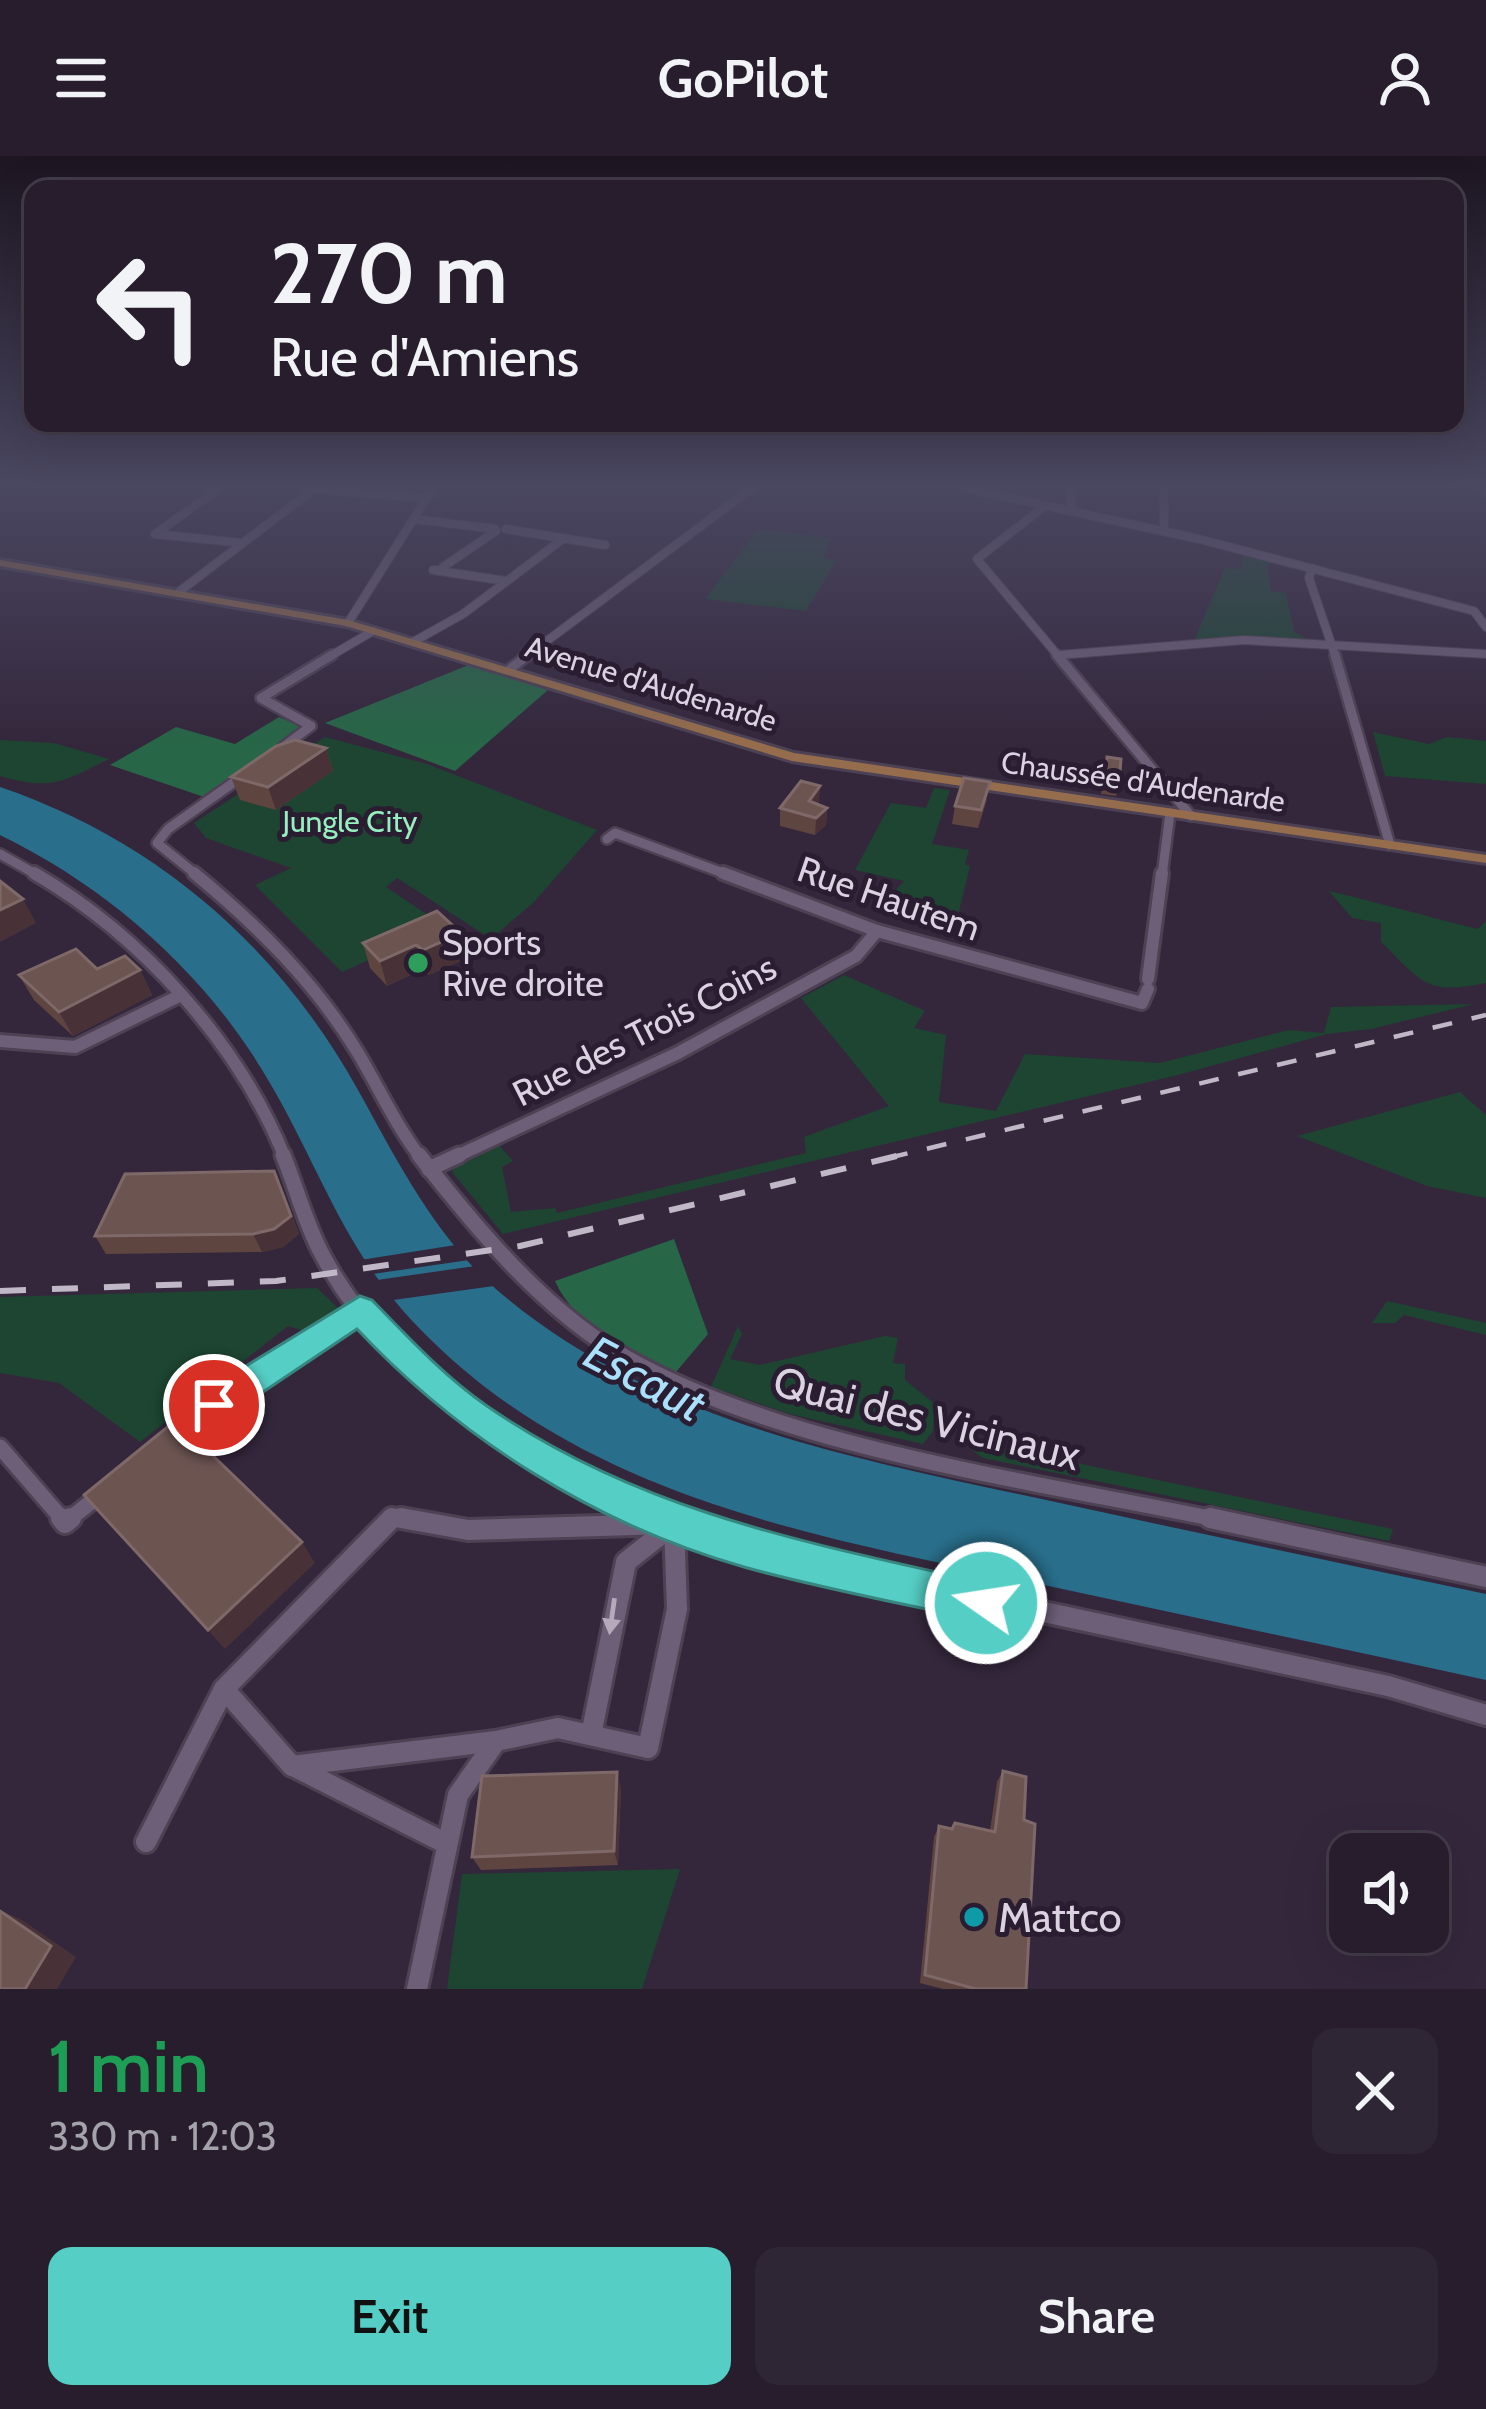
<!DOCTYPE html>
<html lang="en">
<head>
<meta charset="utf-8">
<style>
  body { margin:0; font-family:Cabin,sans-serif; background:#2f2635; color:#f1f3f6; height:100vh; display:flex; flex-direction:column; font-size:45px; white-space:nowrap }
  * { box-sizing:border-box; margin:0 }
  p { font-size:39px; color:#a4a2aa }
  .icon { flex:none; width:66px; height:66px; fill:none; stroke:currentColor; stroke-width:2; stroke-linecap:round; stroke-linejoin:round }
  .map { position:relative; height:1833px; overflow:hidden }
  .side { display:flex; flex-direction:column; background:#271d2d; flex:1 }
  .side>* { flex:none }
  .top-card { position:absolute; left:24px; top:24px; width:1440px; height:252px; border-radius:24px; box-shadow:0 12px 48px #0002,0 0 0 3px #433b49; background:#271d2d; color:#f1f3f6; overflow:hidden }
  .tools { position:absolute; left:1329px; top:1677px; display:grid; gap:24px }
  .tools a { display:grid; place-items:center; width:120px; height:120px; border-radius:24px; background:#271d2d; box-shadow:0 12px 48px #0002,0 0 0 3px #433b49; font-size:60px }
  .pin { position:absolute; display:grid; place-items:center; width:102px; height:102px; color:#fff; margin:-51px; border:6px solid #fff; border-radius:50%; box-shadow:0 3px 12px #0007 }
  .me { position:absolute; width:132px; margin:-66px; rotate:283deg; stroke-linejoin:round; filter:drop-shadow(0 0 9px #0008) }
  .turn { display:flex; align-items:center; gap:42px; height:252px; padding:0 48px; font-size:54px }
  .turn .icon { width:156px; height:156px; stroke-width:2.5 }
  .turn b { display:block; font-size:84px; line-height:102px }
  .round { display:grid; place-items:center; flex:none; width:126px; height:126px; border-radius:24px; background:#2f2635 }
  .head { display:flex; align-items:center; justify-content:space-between; height:204px; padding:0 48px }
  h1 { font-size:72px; font-weight:600; line-height:90px; color:#1e9e55 }
  .primary-button { display:flex; gap:24px; margin-top:auto; padding:24px 48px }
  .primary-button a { flex:1; height:138px; border-radius:24px; background:#55cec5; color:#111; font-size:48px; font-weight:600; line-height:138px; text-align:center }
  .primary-button a+a { background:#2f2635; color:#f1f3f6 }
  header { display:flex; justify-content:space-between; align-items:center; height:156px; padding:0 48px; background:#271d2d; font-size:54px; font-weight:600 }
  .map>svg:first-child { display:block }
  .green { fill:#1d4531 }
  .forest { fill:#276647 }
  .water { fill:#296f8c }
  .pier { fill:#34273c }
  .lines { fill:none; stroke-linecap:round; stroke-linejoin:round }
  .minor-far4-casing { stroke:#4d4254; stroke-width:10 }
  .minor-far3-casing { stroke:#4d4254; stroke-width:14 }
  .minor-far2-casing { stroke:#4d4254; stroke-width:18 }
  .minor-far1-casing { stroke:#4d4254; stroke-width:21 }
  .minor-casing { stroke:#4d4254; stroke-width:26 }
  .tertiary-casing { stroke:#4d4254; stroke-width:10 }
  .primary-casing { stroke:#4d4254; stroke-width:6 }
  .minor-far4 { stroke:#6d5f77; stroke-width:8 }
  .minor-far3 { stroke:#6d5f77; stroke-width:9 }
  .minor-far2 { stroke:#6d5f77; stroke-width:12 }
  .minor-far1 { stroke:#6d5f77; stroke-width:15 }
  .minor { stroke:#6d5f77; stroke-width:20 }
  .tertiary { stroke:#6d5f77; stroke-width:8 }
  .primary { fill:#956d4c; fill-rule:evenodd }
  .rail-far1 { stroke:#c0b8c7; stroke-width:4.5; stroke-dasharray:20 20; stroke-linecap:butt }
  .rail { stroke:#c0b8c7; stroke-width:6; stroke-dasharray:26 26; stroke-linecap:butt }
  .wall { fill:#5f4540 }
  .shaded-wall { fill:#483237 }
  .building { fill:#6c5451; stroke:#7e6868; stroke-width:3 }
  .oneway { fill:#b4aabb }
  .route { fill:#55cec5; stroke:#378680; stroke-width:3 }
  .leisure-dot { fill:#2e9e5b; stroke:#2a1d32; stroke-width:4.5 }
  .culture-dot { fill:#0f9aa8; stroke:#2a1d32; stroke-width:4.5 }
  .labels { text-anchor:middle; stroke-width:10; stroke-linejoin:round; paint-order:stroke }
  .far-street-label { font-size:30px; fill:#dad2e0; stroke:#2a1d32 }
  .far-park-label { font-size:30px; fill:#95efbe; stroke:#2a1d32 }
  .street-label { font-size:36px; fill:#dad2e0; stroke:#2a1d32 }
  .poi-label { font-size:36px; fill:#dad2e0; stroke:#2a1d32; text-anchor:start }
  .near-street-label { font-size:42px; fill:#dad2e0; stroke:#2a1d32 }
  .near-poi-label { font-size:42px; fill:#dad2e0; stroke:#2a1d32; text-anchor:start }
  .near-water-label { font-size:48px; font-style:italic; fill:#a9e0fb; stroke:#2a1d32 }
</style>
</head>
<body>
<header><svg class="icon" aria-label="menu" viewBox="0 0 24 24"><path d="M4 6h16M4 12h16M4 18h16"/></svg>GoPilot<svg class="icon" aria-label="person" viewBox="0 0 24 24"><circle cx="12" cy="8" r="4"/><path d="M4 21q1-7 8-7t8 7"/></svg></header>
<div class="map">
<svg width="1486" height="1833" viewBox="0 0 1486 1833">
  <rect width="100%" height="100%" fill="#34273c"/>
  <g class="green">
    <polygon points="767,374 830,382 824,401 836,405 806,455 705,443 756,376"/>
    <polygon points="1244,397 1273,405 1267,410 1271,435 1286,437 1294,476 1311,485 1195,483 1225,411 1240,413"/>
    <polygon points="1373,576 1429,588 1447,581 1486,585 1486,628 1385,620"/>
    <polygon points="325,581 427,608 597,674 534,746 491,783 397,722 386,731 444,770 342,816 255,729 291,712 206,682 194,667"/>
    <path d="M0,584L54,587L109,603C62,626 52,635 0,620Z"/>
    <polygon points="934,632 950,634 932,688 969,694 965,708 970,710 955,772 882,750 904,725 855,714 891,647 926,652"/>
    <path d="M1329,735C1380,747 1428,761 1478,773L1486,765V827C1425,839 1423,827 1381,786V767L1352,762Z"/>
    <polygon points="844,819 925,855 914,872 946,879 939,946 996,955 1025,898 1160,907 1289,874 1324,877 1331,851 1474,848 1371,873 1327,878 1178,919 503,1078 452,1016 457,1005 497,987 513,1005 502,1011 511,1056 555,1052 557,1057 806,997 804,981 889,950 801,842"/>
    <polygon points="1460,936 1486,959 1486,1042 1427,1030 1297,980"/>
    <polygon points="317,1132 341,1155 308,1176 288,1170 140,1286 59,1227 0,1217 0,1141"/>
    <polygon points="1387,1145 1486,1167 1486,1179 1404,1159 1395,1167 1372,1167"/>
    <polygon points="738,1170 742,1178 730,1203 760,1209 885,1180 898,1182 893,1207 905,1208 905,1224 935,1248 933,1275 923,1288 790,1258 711,1231"/>
    <polygon points="972,1262 980,1287 1393,1373 1389,1385 983,1302 964,1288 967,1263"/>
    <polygon points="680,1713 642,1833 447,1833 462,1718"/>
  </g>
  <g class="forest">
    <polygon points="471,508 548,534 455,615 325,567"/>
    <polygon points="279,561 305,572 204,641 110,609 176,571 235,588"/>
    <path d="M674,1083L708,1178L676,1216C632,1193 576,1173 555,1125Z"/>
  </g>
  <path class="water" d="M0,631C156,684 278,790 358,934C398,1006 434,1079 497,1134C654,1269 864,1304 1060,1347C1202,1378 1344,1408 1486,1438V1524C1339,1492 1191,1461 1044,1429C821,1381 585,1344 419,1172C345,1095 324,1022 274,934C212,823 113,734 0,679Z"/>
  <g class="pier">
    <polygon points="462,1088 476,1103 366,1119 354,1105"/>
    <polygon points="482,1109 501,1129 386,1145 370,1125"/>
  </g>
  <g class="lines">
    <g class="minor-far4-casing">
      <g id="minor-far4">
        <polyline points="1070,332 1072,355"/>
        <polyline points="1164,332 1164,375"/>
        <polyline points="209,333 217,334 155,378 242,387"/>
        <polyline points="313,333 427,342"/>
        <polyline points="1046,349 977,403 1060,502"/>
        <polyline points="414,363 495,373"/>
        <polyline points="506,373 605,389"/>
        <polyline points="443,411 496,375"/>
        <polyline points="1312,412 1309,422 1336,502"/>
        <polyline points="445,414 433,414 506,425"/>
        <polyline points="180,435 315,332"/>
        <polyline points="348,467 433,332"/>
        <polyline points="413,486 463,458 564,382"/>
        <polyline points="1059,499 1244,484 1486,498"/>
        <polyline points="327,502 373,475"/>
        <polyline points="524,502 752,332"/>
      </g>
    </g>
    <g class="minor-far3-casing">
      <g id="minor-far3">
        <polyline points="1057,499 1191,660"/>
        <polyline points="1335,499 1390,689"/>
        <polyline points="510,513 528,499"/>
        <polyline points="283,591 311,570 261,542 332,499"/>
        <polyline points="607,683 615,677 731,720"/>
        <polyline points="0,698 39,720"/>
        <polyline points="198,720 157,687 168,673 247,617"/>
        <polyline points="1162,720 1170,657"/>
      </g>
    </g>
    <g class="minor-far2-casing">
      <g id="minor-far2">
        <path d="M34,717C141,779 239,887 285,1002"/>
        <path d="M194,717C258,770 315,826 358,897C379,932 396,970 421,1002"/>
        <polyline points="723,717 877,775 1142,847 1148,833"/>
        <polyline points="1148,823 1162,717"/>
        <polyline points="0,885 75,891 179,840"/>
        <polyline points="453,1002 678,897 856,800 877,775"/>
      </g>
    </g>
    <g class="minor-far1-casing">
      <g id="minor-far1">
        <path d="M283,999C297,1033 306,1070 324,1102C397,1235 536,1310 671,1365"/>
        <path d="M419,999C476,1072 545,1156 627,1202C790,1294 1040,1326 1224,1365"/>
        <polyline points="429,1013 459,999"/>
        <polyline points="172,1281 237,1232 360,1154"/>
        <polyline points="0,1291 64,1365"/>
        <polyline points="67,1365 100,1339"/>
        <polyline points="389,1365 393,1361 418,1365"/>
      </g>
    </g>
    <g class="minor-casing">
      <g id="minor">
        <polyline points="61,1362 65,1367 71,1362"/>
        <polyline points="401,1362 468,1374 667,1368"/>
        <polyline points="664,1362 741,1391 1388,1530 1486,1559"/>
        <polyline points="1210,1362 1486,1421"/>
        <polyline points="224,1533 292,1610 496,1585"/>
        <polyline points="591,1579 626,1406 674,1368"/>
        <polyline points="293,1610 445,1687"/>
        <polyline points="146,1686 224,1533 392,1362"/>
        <polyline points="417,1833 458,1639 496,1585 558,1572 648,1592 677,1453 674,1368"/>
      </g>
    </g>
    <g class="tertiary-casing">
      <g id="tertiary">
        <polyline points="965,332 1199,383 1474,455 1486,471"/>
        <polyline points="1481,332 1486,336"/>
      </g>
    </g>
    <g class="primary-casing">
      <polygon id="primary" points="0,404 348,464 794,597 1486,699 1486,707 792,605 346,470 0,410"/>
    </g>
    <use href="#minor-far4" class="minor-far4"/>
    <use href="#minor-far3" class="minor-far3"/>
    <use href="#minor-far2" class="minor-far2"/>
    <use href="#minor-far1" class="minor-far1"/>
    <use href="#minor" class="minor"/>
    <use href="#tertiary" class="tertiary"/>
    <use href="#primary" class="primary"/>
    <polyline class="rail-far1" points="888,1002 1486,859"/>
    <polyline class="rail" points="0,1135 276,1125 520,1090 901,999"/>
  </g>
  <g class="wall">
    <polygon points="326,592 333,615 276,654 240,644 231,621"/>
    <polygon points="1107,601 1119,628 1116,640 1101,638"/>
    <polygon points="820,630 818,648 827,652 826,669 815,679 780,670 780,652"/>
    <polygon points="987,643 978,672 952,668 955,650"/>
    <polygon points="437,755 467,802 429,819 423,813 387,830 370,812 363,787"/>
    <polygon points="97,813 140,814 152,839 73,880 34,844 19,819"/>
    <polygon points="282,1033 299,1078 283,1091 262,1096 106,1098 95,1080"/>
    <polygon points="1003,1615 1024,1664 1026,1833 943,1833 920,1827 934,1681 939,1670 952,1673 990,1675 997,1626"/>
    <polygon points="621,1631 618,1709 481,1714 472,1701"/>
  </g>
  <g class="shaded-wall">
    <polygon points="326,592 333,615 276,654 268,631"/>
    <polygon points="820,630 819,647 810,660 809,645"/>
    <polygon points="827,652 826,669 815,679 816,662"/>
    <polygon points="23,743 36,767 0,786 0,754"/>
    <polygon points="461,777 467,802 429,819 423,794"/>
    <polygon points="416,789 423,813 387,830 380,805"/>
    <polygon points="140,814 152,839 73,880 59,856"/>
    <polygon points="274,1015 299,1078 283,1091 262,1096 253,1078"/>
    <polygon points="302,1386 315,1407 225,1493 208,1474"/>
    <polygon points="617,1616 621,1631 618,1709 614,1695"/>
    <polygon points="0,1754 22,1764 76,1801 57,1833 25,1833"/>
  </g>
  <g class="building">
    <polygon points="295,584 326,592 268,631 231,621 276,590"/>
    <polygon points="1107,601 1121,603 1119,628 1104,626"/>
    <polygon points="964,622 990,626 981,654 955,650"/>
    <polygon points="801,625 820,630 809,645 827,652 816,662 780,652"/>
    <polygon points="0,725 23,743 0,754"/>
    <polygon points="437,755 461,777 423,794 416,789 380,805 363,787"/>
    <polygon points="76,793 97,813 125,800 140,814 59,856 19,819"/>
    <polygon points="274,1015 291,1060 274,1073 253,1078 95,1080 125,1018"/>
    <polygon points="176,1264 302,1386 208,1474 84,1339"/>
    <polygon points="1003,1615 1026,1621 1024,1664 1035,1668 1026,1833 976,1833 925,1819 939,1670 952,1673 955,1667 995,1676"/>
    <polygon points="617,1616 614,1695 472,1701 482,1620"/>
    <polygon points="0,1755 51,1790 25,1833 0,1833"/>
  </g>
  <defs><path id="oneway-solid" d="M-6-.8H1V-3.2L6.5 0L1 3.2V.8H-6Z" transform="scale(3)"/></defs>
  <use class="oneway" href="#oneway-solid" transform="translate(612 1460) rotate(98)"/>
  <linearGradient id="sky" x2="0" y2="1"><stop stop-color="#1d1521"/><stop offset="0.56" stop-color="#4a4761"/><stop offset="1" stop-color="#4a4761" stop-opacity="0"/></linearGradient>
  <rect width="1486" height="588" fill="url(#sky)"/>
  <path class="route" d="M360,1140L372,1144C408,1181 444,1220 487,1250C641,1356 808,1387 986,1427L1000,1433L1006,1447L1000,1461L986,1466C906,1448 823,1433 744,1411C597,1369 461,1284 357,1173L227,1260L214,1265L202,1260L197,1249L202,1237Z"/>
  <circle class="leisure-dot" cx="418" cy="807" r="12"/>
  <circle class="culture-dot" cx="974" cy="1761" r="12"/>
  <g class="labels">
    <g class="far-street-label">
      <text transform="translate(651 528) rotate(17)" y="10">Avenue d'Audenarde</text>
      <text transform="translate(1143 626) rotate(8)" y="10">Chaussée d'Audenarde</text>
    </g>
    <g class="far-park-label">
      <text x="350" y="676">Jungle City</text>
    </g>
    <g class="street-label">
      <text transform="translate(889 742) rotate(19)" y="13">Rue Hautem</text>
      <text transform="translate(644 874) rotate(-27)" y="13">Rue des Trois Coins</text>
    </g>
    <g class="poi-label">
      <text x="442" y="799">Sports<tspan x="442" dy="41">Rive droite</tspan></text>
    </g>
    <g class="near-street-label">
      <text transform="translate(927 1262) rotate(14)" y="15">Quai des Vicinaux</text>
    </g>
    <g class="near-poi-label">
      <text x="998" y="1776">Mattco</text>
    </g>
    <g class="near-water-label">
      <text transform="translate(645 1222) rotate(28)" y="17">Escaut</text>
    </g>
  </g>
</svg>
<div class="tools">
<a><svg class="icon" aria-label="sound" viewBox="0 0 24 24"><path d="M4 9h4l5-4v14l-5-4H4zM17 9q2 3 0 6"/></svg></a>
</div>
<div class="pin" style="left:214px;top:1249px;background:#d93025"><svg class="icon" aria-label="arrive" viewBox="0 0 24 24"><path d="M6 21V4h12l-3 4 3 4H6"/></svg></div>
<svg class="me" style="left:986px;top:1447px" viewBox="-20 -20 40 40"><circle r="17" fill="#55cec5" stroke="#fff" stroke-width="3"/><path d="M0-11L8 9 0 5-8 9z" fill="#fff"/></svg>
<div class="top-card">
<div class="turn"><svg class="icon" aria-label="left" viewBox="0 0 24 24"><path d="M17 20v-9H6M10 6l-5 5 5 5"/></svg><div><b>270 m</b>Rue d'Amiens</div></div>
</div>
</div>
<section class="side">
<div class="head"><div><h1>1 min</h1><p>330 m · 12:03</p></div><a class="round"><svg class="icon" aria-label="close" viewBox="0 0 24 24"><path d="M6 6l12 12M18 6L6 18"/></svg></a></div>
<div class="primary-button"><a>Exit</a><a>Share</a></div>
</section>
</body>
</html>
